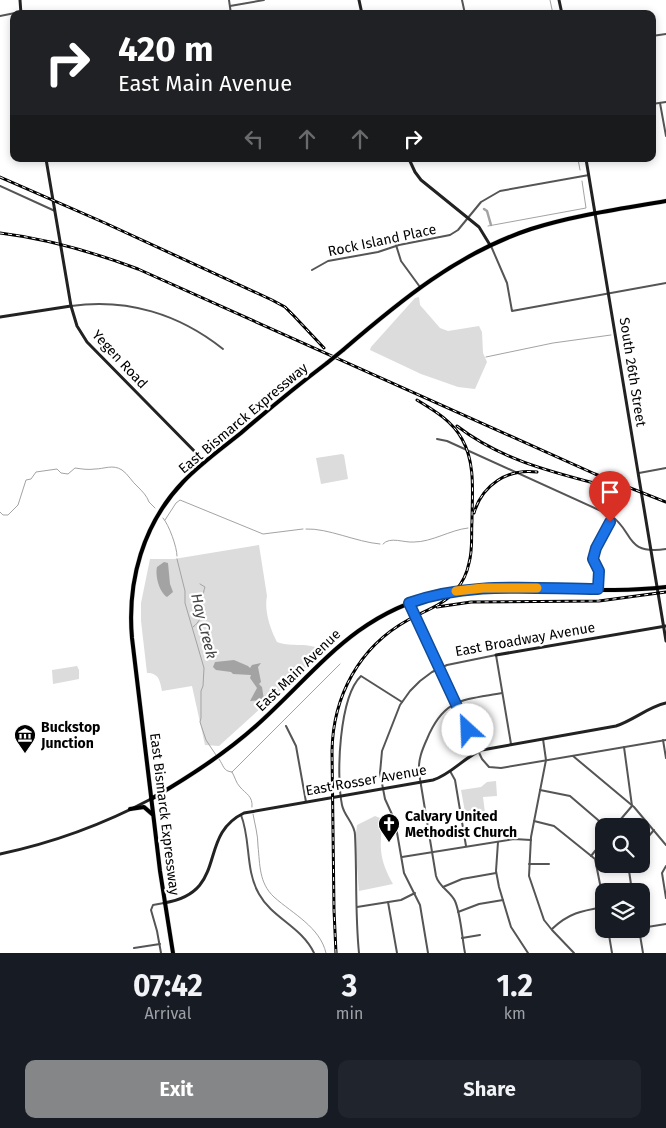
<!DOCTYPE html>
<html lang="en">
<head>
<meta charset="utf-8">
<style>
  body { margin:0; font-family:"Fira Sans",sans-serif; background:#20242c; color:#f1f3f6; height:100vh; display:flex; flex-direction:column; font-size:19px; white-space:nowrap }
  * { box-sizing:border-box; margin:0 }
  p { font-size:16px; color:#9ea1a6 }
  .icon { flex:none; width:28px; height:28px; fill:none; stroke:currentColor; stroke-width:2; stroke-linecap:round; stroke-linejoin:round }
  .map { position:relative; height:953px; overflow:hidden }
  .panel { display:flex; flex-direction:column; background:#171b24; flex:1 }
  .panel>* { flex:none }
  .top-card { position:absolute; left:10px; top:10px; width:646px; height:152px; border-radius:10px; box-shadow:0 2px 8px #0003; background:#202124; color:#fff; overflow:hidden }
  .controls { position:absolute; left:595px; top:818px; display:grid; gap:10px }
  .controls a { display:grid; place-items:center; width:55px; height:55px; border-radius:10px; background:#171b24; box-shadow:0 2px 8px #0003; font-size:25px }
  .pin { position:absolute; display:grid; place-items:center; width:42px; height:42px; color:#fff; margin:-51px -21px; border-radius:50% 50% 50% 0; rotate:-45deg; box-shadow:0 0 5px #0007 }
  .pin .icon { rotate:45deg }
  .me { position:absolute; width:55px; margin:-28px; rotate:335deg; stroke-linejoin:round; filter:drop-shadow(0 0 4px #0008) }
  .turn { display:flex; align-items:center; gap:18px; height:105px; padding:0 25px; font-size:22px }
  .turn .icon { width:65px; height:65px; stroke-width:2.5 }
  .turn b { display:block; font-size:35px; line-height:42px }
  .lanes { display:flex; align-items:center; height:48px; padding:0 25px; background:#0003; justify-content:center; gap:25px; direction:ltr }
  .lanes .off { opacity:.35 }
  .eta { display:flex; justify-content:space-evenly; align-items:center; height:85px; text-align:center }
  .eta b { font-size:30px; font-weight:700; line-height:35px }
  .cta { display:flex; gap:10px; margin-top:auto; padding:10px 25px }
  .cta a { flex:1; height:58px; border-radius:10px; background:#858687; color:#fff; font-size:20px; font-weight:700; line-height:58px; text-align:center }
  .cta a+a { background:#20242c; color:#f1f3f6 }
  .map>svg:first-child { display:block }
  .green { fill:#dcdcdc }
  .water { fill:#a3a3a3 }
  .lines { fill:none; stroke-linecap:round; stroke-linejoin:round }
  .stream { stroke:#a3a3a3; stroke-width:1 }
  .canal { stroke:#a3a3a3; stroke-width:2.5 }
  .primary-casing { stroke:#dbdbdb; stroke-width:5 }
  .street { stroke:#555; stroke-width:2 }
  .secondary { stroke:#222; stroke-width:3 }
  .primary { stroke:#000; stroke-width:4 }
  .rail-casing { stroke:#000; stroke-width:3 }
  .rail { stroke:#fff; stroke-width:1; stroke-dasharray:4; stroke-linecap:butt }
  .primary-bridge-casing { stroke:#dbdbdb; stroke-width:5; stroke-linecap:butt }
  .primary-bridge { stroke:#000; stroke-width:4 }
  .route-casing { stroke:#114b97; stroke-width:12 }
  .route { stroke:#1a73e8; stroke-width:9 }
  .slow { stroke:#f59e0b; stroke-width:9 }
  .labels { text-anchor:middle; stroke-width:4.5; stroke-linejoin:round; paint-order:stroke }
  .street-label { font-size:14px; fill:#000; stroke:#fff }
  .poi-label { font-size:14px; font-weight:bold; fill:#000; stroke:#fff; text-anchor:start }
  .water-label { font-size:15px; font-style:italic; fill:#444; stroke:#fff }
</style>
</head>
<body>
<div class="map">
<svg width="666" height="953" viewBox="0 0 666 953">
  <rect width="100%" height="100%" fill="#fff"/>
  <g class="green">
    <polygon points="419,297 420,305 440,328 448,331 479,326 482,332 483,353 487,362 475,389 458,387 421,374 370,350 371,347 415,298"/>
    <polygon points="342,454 344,455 348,479 321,484 316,458"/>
    <path d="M259,545L267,596C264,610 270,629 277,642C293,648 308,641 324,651L219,746L205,745L192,686L162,691C160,681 159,673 147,673L141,621V603L150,559H174Z"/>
    <polygon points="77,666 79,670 79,679 53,684 52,670"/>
    <polygon points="496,781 497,796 483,797 486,820 467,823 461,790 481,787 487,782"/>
    <path d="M375,816L380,818C383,830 380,839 381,850C382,863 387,873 393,884L359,891L355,842L357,825Z"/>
  </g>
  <g class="water">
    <path d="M164,562L168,563L170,584L173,592L167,597C159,592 155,575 157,567Z"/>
    <polygon points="234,660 248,666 250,668 252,665 261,663 258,667 261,682 259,684 262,687 264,700 250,701 257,688 250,678 251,675 233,674 231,672 216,670 213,667 215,662"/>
  </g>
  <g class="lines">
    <g class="stream">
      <polyline points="550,0 553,14"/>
      <polyline points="578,159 580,170"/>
      <polyline points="488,226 586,208 582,181"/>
      <polyline points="486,357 553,343 611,335"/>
      <path d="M0,512L3,515H8L18,505L26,480L31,479L36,472L57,469L61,473L68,474L75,468C82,469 88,470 95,469C104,469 113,464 122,470C128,474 132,482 138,487C142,491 147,496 149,502L155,508"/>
      <path d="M163,518C169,525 177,547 177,556"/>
      <polyline points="165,520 176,503 180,500 263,534 303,529"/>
      <path d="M306,529C328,528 356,542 380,544"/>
      <path d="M383,544C390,536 404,543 414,542C432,542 450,530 468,528"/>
      <polyline points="177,559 185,591 185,603 204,668 203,686 201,691 201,718 200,722 206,740 216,755"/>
      <path d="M193,627C207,617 200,601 205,587L200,584"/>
      <path d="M219,759C224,766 223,771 232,772C235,777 236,783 240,787C246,794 253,796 252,807"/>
      <polyline points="232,772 340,664"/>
      <path d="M253,814C255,825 258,835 258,846C260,865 259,883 274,897C293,914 320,927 326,953"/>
    </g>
    <polyline class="canal" points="484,209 487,211 491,225"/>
    <g class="primary-casing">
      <g id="primary">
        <path d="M343,350C400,301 458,253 531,229C575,215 621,209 666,201"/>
        <path d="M151,799C189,777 225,754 257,725C317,671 354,614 439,594C464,588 489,588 514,588C565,588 616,593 666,587"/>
        <polyline points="130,809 144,807 152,814"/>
        <path d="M173,953L160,871L132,638C127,581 143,524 183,482C200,464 221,449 241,433C269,409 298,385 327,363"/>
      </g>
    </g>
    <g class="street">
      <polyline points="229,0 231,14"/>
      <polyline points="462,0 465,14"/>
      <polyline points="230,6 264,0"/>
      <polyline points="0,16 20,12"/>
      <polyline points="652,36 666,34"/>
      <polyline points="660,103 666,136"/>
      <polyline points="652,104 666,102"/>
      <polyline points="0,186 55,211"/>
      <polyline points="396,245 401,261 420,287"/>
      <polyline points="491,246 507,283 512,311 666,283"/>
      <polyline points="312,270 328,261 378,252 399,245 450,235 458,230 481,202 500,191 589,175"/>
      <path d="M71,306C127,298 179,314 223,349"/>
      <path d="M437,439L447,441L610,515C635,531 623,555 666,549"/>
      <polyline points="639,473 666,468"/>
      <polyline points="598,589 599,571 593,559 598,543 613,518"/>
      <polyline points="409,603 482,759 489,767 501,768 666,740"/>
      <polyline points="286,726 296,746 306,802"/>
      <polyline points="543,739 546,760 531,837 529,876 544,920 552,930 574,953"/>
      <polyline points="663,740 666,758"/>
      <polyline points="624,747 632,806"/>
      <polyline points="573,756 634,807 666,845"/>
      <polyline points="450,771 455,780 466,846"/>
      <polyline points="540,790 570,796 605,826"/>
      <path d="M241,815C251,840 245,870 259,894C272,918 302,927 314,953"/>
      <polyline points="534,821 554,826 595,859 604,904"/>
      <polyline points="615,826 632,806"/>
      <polyline points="498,842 496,871 499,887 511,927 528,953"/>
      <polyline points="641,845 654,830"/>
      <polyline points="591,856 604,840"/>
      <polyline points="402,857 514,839 531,840"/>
      <polyline points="529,864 549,864"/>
      <polyline points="628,864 632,891"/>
      <polyline points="666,866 662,873 666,898"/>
      <polyline points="443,887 462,879 496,873"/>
      <polyline points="388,902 397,953"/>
      <polyline points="357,907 401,900 415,893"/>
      <polyline points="458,912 479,904 503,900"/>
      <polyline points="641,928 666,924"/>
      <path d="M552,929C569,913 581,911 604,907"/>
      <polyline points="608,929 612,953"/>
      <polyline points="639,929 643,953"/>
      <polyline points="462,938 480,935"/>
      <polyline points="134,948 160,944"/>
      <polyline points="161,953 157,931 151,910 153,905 164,903"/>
      <path d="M359,953C355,914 357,875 355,835C355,824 344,816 342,805C336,776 339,697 361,676L402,702"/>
      <polyline points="428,953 420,905 404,873 395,821 385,799 380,773 382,751 400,705 410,691 420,681 432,672 447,665 496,655 511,744"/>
      <path d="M465,953C462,938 461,915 455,901C450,891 439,887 436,876L419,773C418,760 422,750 427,739C444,698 463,700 502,693"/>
    </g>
    <g class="secondary">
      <polyline points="20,0 21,14"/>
      <polyline points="359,0 362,14"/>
      <polyline points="559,0 562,14"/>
      <polyline points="46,159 71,306 77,326 87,342 205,462"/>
      <polyline points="409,159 415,172 421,180 479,227 490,245"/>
      <polyline points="586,159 666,641"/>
      <polyline points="0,317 71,306"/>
      <polyline points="496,655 666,626"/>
      <path d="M0,854C52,843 104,824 151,799"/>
      <path d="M164,903C230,892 196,836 244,813L433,780C452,774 464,757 482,750L616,726C634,720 648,707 666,703"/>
    </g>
    <use href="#primary" class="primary"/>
    <g class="rail-casing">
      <g id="rail">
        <polyline points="0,177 105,223 272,300 285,307 294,316 324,348"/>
        <path d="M0,233C48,239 93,252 138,269L595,474L666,502"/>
        <path d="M457,426C504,462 557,473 613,488"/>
        <path d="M474,513C482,485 508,468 537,472"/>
        <polyline points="437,607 471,602 599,601 666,592"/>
        <path d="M336,953L334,910L332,751C333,696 359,647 408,620C424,611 444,605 456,590C463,582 467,573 469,563C473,549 471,535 472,521C472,494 476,464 462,439C452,421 435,411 417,400"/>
      </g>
    </g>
    <use href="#rail" class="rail"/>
    <g class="primary-bridge-casing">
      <polyline id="primary-bridge" points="327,363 343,350"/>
    </g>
    <use href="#primary-bridge" class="primary-bridge"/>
  </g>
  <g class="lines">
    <g class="route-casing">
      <path id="route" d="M468,730L409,603C469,581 535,589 598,589L599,571L593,559L596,548L610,522"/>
    </g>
    <use href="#route" class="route"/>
    <polyline class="slow" points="456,591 483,588 537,588"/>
  </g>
  <defs>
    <g id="museum-pin" transform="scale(1.125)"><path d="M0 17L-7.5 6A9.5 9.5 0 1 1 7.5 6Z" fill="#000" stroke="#fff"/><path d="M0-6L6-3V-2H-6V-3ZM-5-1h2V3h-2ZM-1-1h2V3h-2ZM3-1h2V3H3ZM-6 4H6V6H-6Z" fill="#fff"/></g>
    <g id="church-pin" transform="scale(1.125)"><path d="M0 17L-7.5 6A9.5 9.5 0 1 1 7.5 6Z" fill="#000" stroke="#fff"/><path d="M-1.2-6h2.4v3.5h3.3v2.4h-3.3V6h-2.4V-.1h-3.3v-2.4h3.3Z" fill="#fff"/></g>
  </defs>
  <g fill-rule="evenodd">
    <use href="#museum-pin" x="25" y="735"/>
    <use href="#church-pin" x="389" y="824"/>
  </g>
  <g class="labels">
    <g class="street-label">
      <text transform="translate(382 240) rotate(-12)" y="5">Rock Island Place</text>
      <text transform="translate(120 359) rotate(47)" y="5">Yegen Road</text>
      <text transform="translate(633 372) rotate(81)" y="5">South 26th Street</text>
      <text transform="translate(243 418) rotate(-40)" y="5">East Bismarck Expressway</text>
      <text transform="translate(525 639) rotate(-10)" y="5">East Broadway Avenue</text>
      <text transform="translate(298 670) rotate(-44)" y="5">East Main Avenue</text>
      <text transform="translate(366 780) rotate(-10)" y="5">East Rosser Avenue</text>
      <text transform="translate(165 814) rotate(83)" y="5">East Bismarck Expressway</text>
    </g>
    <g class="poi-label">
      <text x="41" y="732">Buckstop<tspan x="41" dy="16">Junction</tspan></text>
      <text x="405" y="821">Calvary United<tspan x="405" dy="16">Methodist Church</tspan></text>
    </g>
    <g class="water-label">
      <text transform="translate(204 626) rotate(76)" y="5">Hay Creek</text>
    </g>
  </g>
</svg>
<div class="controls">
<a><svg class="icon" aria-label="search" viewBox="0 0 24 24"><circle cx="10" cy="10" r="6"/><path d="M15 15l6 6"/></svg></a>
<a><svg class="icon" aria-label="layers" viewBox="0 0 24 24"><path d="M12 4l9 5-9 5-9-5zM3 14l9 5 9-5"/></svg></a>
</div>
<div class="pin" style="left:610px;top:522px;background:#d93025"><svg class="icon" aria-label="arrive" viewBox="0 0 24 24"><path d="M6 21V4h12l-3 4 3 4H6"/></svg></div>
<svg class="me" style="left:468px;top:730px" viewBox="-20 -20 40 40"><circle r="19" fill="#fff"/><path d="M0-13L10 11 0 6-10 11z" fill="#1a73e8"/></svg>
<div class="top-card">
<div class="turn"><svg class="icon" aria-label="right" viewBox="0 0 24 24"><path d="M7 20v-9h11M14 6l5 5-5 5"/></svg><div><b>420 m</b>East Main Avenue</div></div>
<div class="lanes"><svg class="icon off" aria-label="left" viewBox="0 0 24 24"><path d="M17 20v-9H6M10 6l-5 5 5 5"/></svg><svg class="icon off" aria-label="ahead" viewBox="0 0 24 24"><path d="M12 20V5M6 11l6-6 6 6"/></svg><svg class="icon off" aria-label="ahead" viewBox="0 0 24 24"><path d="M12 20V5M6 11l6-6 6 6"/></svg><svg class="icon" aria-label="right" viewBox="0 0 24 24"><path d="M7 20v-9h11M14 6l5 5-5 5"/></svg></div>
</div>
</div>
<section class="panel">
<div class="eta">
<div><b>07:42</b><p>Arrival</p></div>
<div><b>3</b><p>min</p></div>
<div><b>1.2</b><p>km</p></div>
</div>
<div class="cta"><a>Exit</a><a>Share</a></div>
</section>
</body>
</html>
